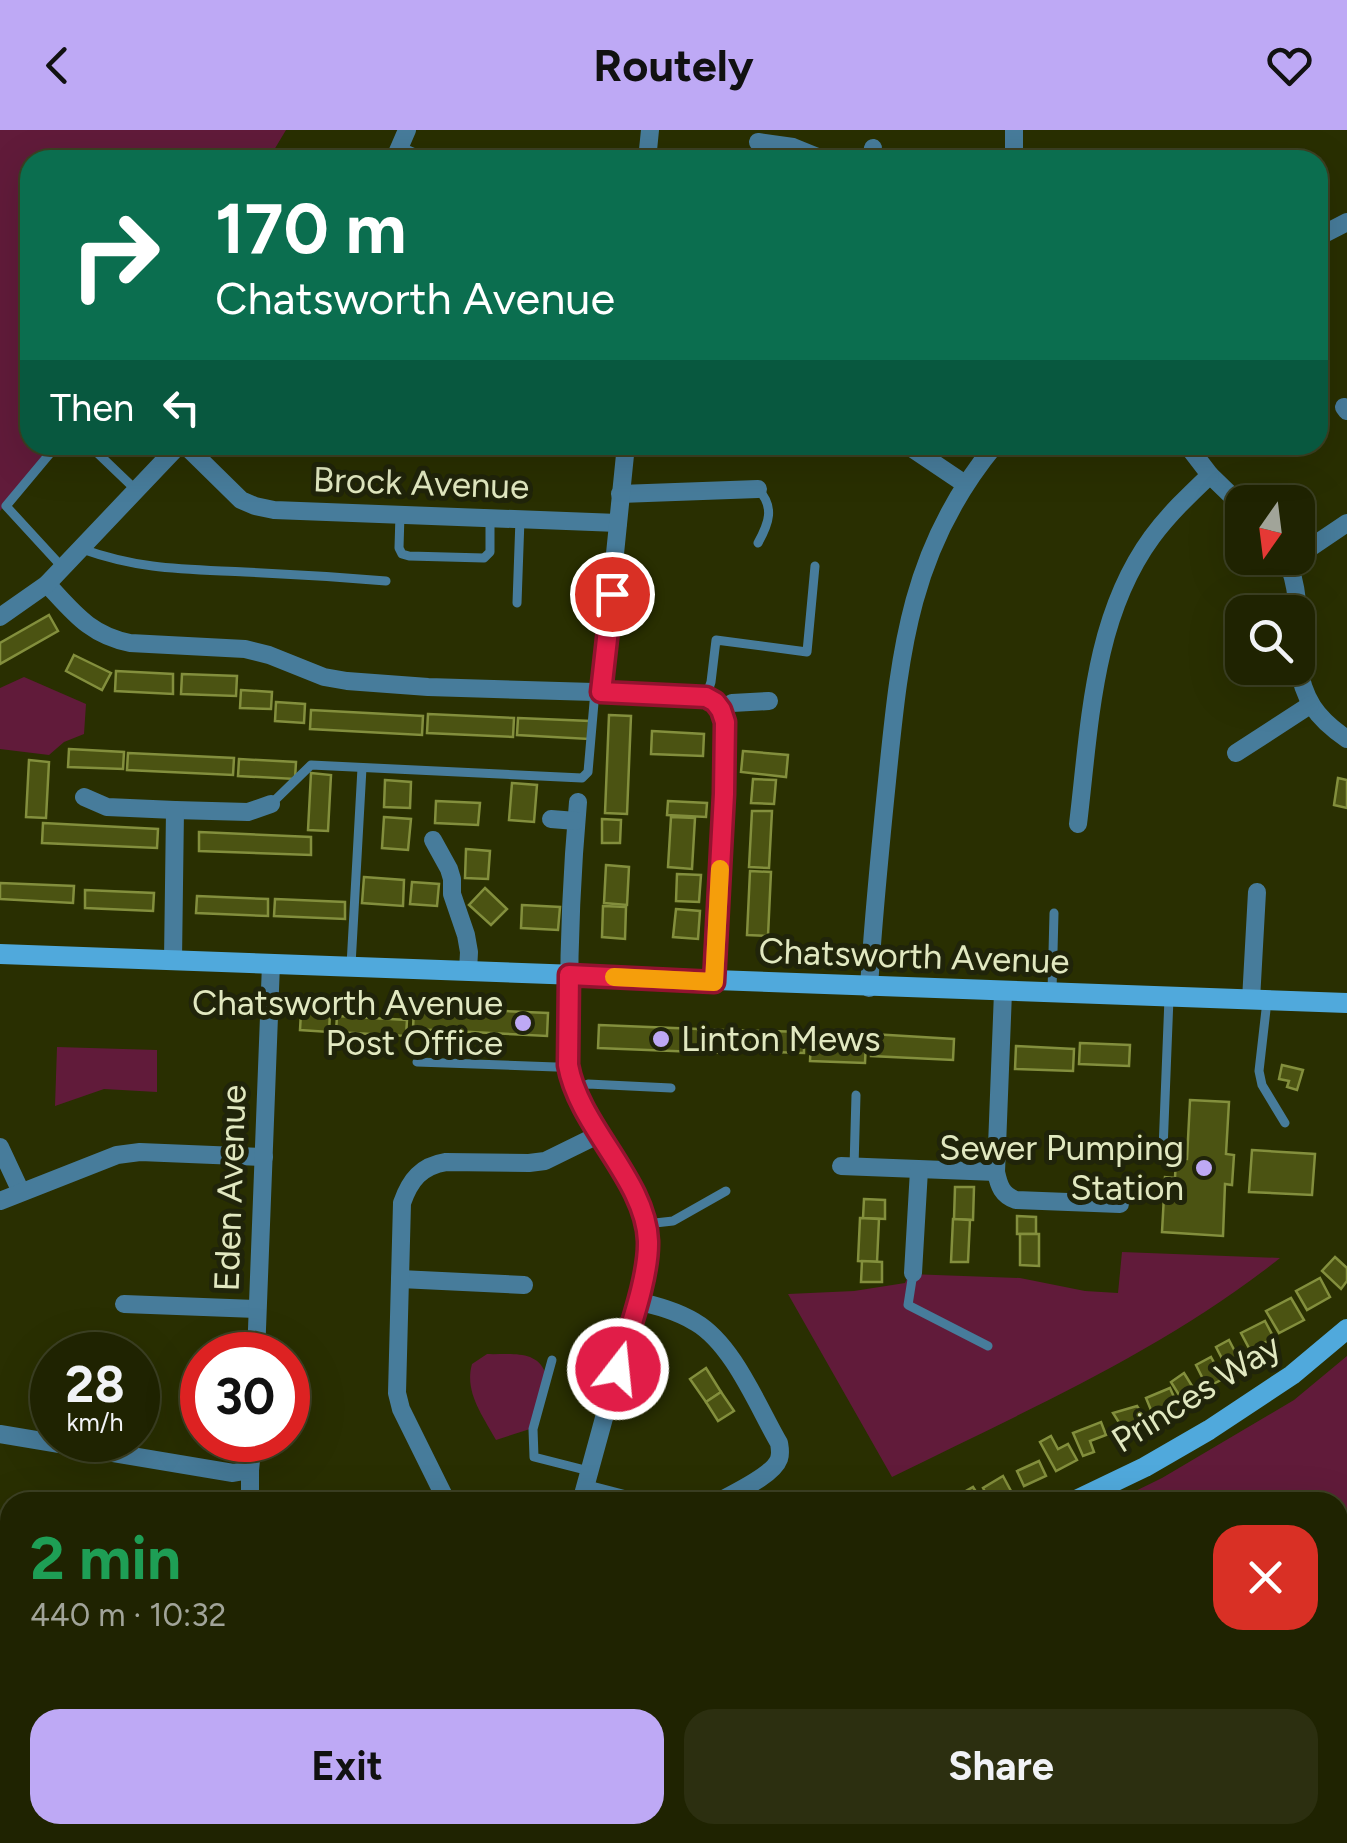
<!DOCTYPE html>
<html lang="en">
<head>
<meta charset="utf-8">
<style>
  body { margin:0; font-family:Figtree,sans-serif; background:#2c2f10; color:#f1f3f6; height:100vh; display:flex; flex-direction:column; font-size:38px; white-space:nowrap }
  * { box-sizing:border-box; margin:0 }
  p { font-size:32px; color:#a1a499 }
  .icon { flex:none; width:55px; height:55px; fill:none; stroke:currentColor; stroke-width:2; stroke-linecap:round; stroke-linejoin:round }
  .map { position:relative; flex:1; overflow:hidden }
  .drawer { position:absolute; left:0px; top:1362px; width:1348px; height:352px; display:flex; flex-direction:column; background:#1f2301; border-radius:30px 30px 0 0; box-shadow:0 10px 40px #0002,0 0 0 2px #3c4023 }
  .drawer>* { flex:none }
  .banner { position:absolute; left:20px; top:20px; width:1308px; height:305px; border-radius:30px; box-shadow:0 10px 40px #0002,0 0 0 2px #3c4023; background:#0b6e4f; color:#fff; overflow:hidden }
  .needle { width:65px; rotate:194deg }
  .buttons { position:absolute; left:1225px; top:355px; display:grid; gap:20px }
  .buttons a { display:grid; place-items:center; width:90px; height:90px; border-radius:20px; background:#1f2301; box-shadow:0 10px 40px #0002,0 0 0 2px #3c4023; font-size:50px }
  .speed { position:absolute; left:30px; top:1202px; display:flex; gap:20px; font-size:50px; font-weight:700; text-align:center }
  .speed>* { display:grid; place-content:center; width:130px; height:130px; border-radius:50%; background:#1f2301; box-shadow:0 10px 40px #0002,0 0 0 2px #3c4023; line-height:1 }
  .speed small { font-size:25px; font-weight:400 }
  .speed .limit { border:15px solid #d22; background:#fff; color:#111 }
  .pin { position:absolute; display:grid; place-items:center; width:85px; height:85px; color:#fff; margin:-42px; border:5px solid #fff; border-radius:50%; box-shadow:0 2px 10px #0007 }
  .me { position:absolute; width:110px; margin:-55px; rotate:16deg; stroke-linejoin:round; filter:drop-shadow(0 0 8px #0008) }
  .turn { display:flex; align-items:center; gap:35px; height:210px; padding:0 30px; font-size:45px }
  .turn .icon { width:130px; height:130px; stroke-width:2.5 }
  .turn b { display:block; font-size:70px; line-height:85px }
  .then { display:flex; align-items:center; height:95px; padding:0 30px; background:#0003; gap:20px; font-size:38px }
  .round { display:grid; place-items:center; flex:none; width:105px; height:105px; border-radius:30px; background:#2c2f10 }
  .head { display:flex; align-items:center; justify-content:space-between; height:170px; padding:0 30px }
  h1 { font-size:60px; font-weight:700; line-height:75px; color:#1e9e55 }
  .primary-button { display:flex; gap:20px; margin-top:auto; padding:20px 30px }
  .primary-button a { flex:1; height:115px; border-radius:30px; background:#bea9f5; color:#111; font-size:40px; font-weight:700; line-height:115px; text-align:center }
  .primary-button a+a { background:#2c2f10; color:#f1f3f6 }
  header { display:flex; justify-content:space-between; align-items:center; height:130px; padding:0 30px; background:#bea9f5; color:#111; font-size:45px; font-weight:700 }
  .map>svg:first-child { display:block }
  .green { fill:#611b3a }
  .water { fill:#397467; stroke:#6b9782; stroke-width:2.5 }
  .building { fill:#4b5312; stroke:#838f3d; stroke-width:2.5 }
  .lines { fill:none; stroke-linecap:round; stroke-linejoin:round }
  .lane { stroke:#477c9b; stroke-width:9 }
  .street { stroke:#477c9b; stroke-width:18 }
  .secondary { stroke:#50a9dc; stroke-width:20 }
  .route-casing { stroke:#92132f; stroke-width:25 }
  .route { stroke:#e11d48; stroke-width:18 }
  .slow { stroke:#f59e0b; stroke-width:18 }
  .poi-dot { fill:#bea9f5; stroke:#20240a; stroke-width:4 }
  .labels { text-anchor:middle; stroke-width:10; stroke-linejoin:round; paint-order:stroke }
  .street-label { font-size:35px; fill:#e1e8c0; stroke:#20240a }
  .poi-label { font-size:35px; fill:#e1e8c0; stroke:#20240a; text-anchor:end }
</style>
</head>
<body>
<header><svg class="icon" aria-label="back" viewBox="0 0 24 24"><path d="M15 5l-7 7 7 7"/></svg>Routely<svg class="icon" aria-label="heart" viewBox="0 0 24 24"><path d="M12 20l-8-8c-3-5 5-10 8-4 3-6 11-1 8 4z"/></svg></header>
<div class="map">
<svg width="1347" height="1713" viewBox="0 0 1347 1713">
  <rect width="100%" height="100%" fill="#292f01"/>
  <g class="green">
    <polygon points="0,0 286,0 268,30 30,30 30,315 54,315 0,381"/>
    <polygon points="24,547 86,574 84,604 64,612 49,625 0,619 0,558"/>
    <polygon points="57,917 157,920 157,962 104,959 55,976"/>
    <path d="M1122,1122L1280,1128C1163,1221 1025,1281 892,1347L788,1164L854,1161L905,1153L909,1144L1020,1148L1085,1161L1118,1163Z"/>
    <path d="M487,1224C508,1225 536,1219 545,1242L530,1299L496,1310C483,1286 464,1262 472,1234Z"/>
    <polygon points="1347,1226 1347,1713 549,1713 560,1705 1338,1705 1338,1372 1113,1372 1162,1348 1294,1270"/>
  </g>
  <polygon class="water" points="1044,1705 1126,1705 1130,1713 1045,1713"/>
  <g class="building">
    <polygon points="49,485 58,501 0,534 0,513"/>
    <polygon points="74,525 111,543 102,560 66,541"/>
    <polygon points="116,541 173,544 173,564 115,561"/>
    <polygon points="182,544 237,546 236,566 181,564"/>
    <polygon points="241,560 272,562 271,579 240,578"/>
    <polygon points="276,572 305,574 304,593 275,591"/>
    <polygon points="311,580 423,586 422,605 310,599"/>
    <polygon points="428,584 514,588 513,607 427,603"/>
    <polygon points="609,585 631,586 627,684 605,683"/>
    <polygon points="518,588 590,591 589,609 517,605"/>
    <polygon points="652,601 704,604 703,626 651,624"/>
    <polygon points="69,619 124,622 123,639 68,637"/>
    <polygon points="743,621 788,625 786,647 741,642"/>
    <polygon points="128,623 234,628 233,645 127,640"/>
    <polygon points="239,629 296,632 295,649 238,646"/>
    <polygon points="29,630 49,632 46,688 26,687"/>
    <polygon points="311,643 331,645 328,701 308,700"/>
    <polygon points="1338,648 1347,650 1347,678 1334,675"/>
    <polygon points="753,649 776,650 774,674 751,673"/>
    <polygon points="385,650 411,652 410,678 384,677"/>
    <polygon points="512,653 537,655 534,692 509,690"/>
    <polygon points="436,671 480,673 478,695 435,693"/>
    <polygon points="668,671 707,673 706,687 667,685"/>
    <polygon points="752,681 772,681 769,738 749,737"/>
    <polygon points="384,687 411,689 408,720 382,718"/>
    <polygon points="671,687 695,688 692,739 668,737"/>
    <polygon points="602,689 621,690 620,713 602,713"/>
    <polygon points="43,693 158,699 157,718 42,713"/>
    <polygon points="199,702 311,707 311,725 199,721"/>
    <polygon points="466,719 490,721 488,749 465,748"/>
    <polygon points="606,735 629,737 627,775 604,773"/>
    <polygon points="750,741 771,742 768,806 747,805"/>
    <polygon points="677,744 701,745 699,772 676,771"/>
    <polygon points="364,747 404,750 403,776 362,773"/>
    <polygon points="412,752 439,754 437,776 410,774"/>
    <polygon points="0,753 74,756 73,773 0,769"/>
    <polygon points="485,758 507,779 491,795 469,775"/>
    <polygon points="85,760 154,763 153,781 85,778"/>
    <polygon points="197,766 268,769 268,786 196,783"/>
    <polygon points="275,769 345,772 345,789 274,786"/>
    <polygon points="522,775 560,777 558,800 521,798"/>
    <polygon points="603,776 626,777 625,809 602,807"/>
    <polygon points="676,779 700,781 698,809 673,807"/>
    <polygon points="414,877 548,883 547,906 413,899"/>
    <polygon points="301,882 330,883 329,902 300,900"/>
    <polygon points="337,886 407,890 406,906 336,902"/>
    <polygon points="599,895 723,900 722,923 598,918"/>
    <polygon points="732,900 804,902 804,923 732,921"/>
    <polygon points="872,904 954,909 953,930 871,926"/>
    <polygon points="811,908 866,910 865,933 810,931"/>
    <polygon points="1080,913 1130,915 1129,936 1079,934"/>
    <polygon points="1016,916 1074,919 1073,941 1015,939"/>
    <polygon points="1282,935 1303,940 1297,960 1287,957 1289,951 1279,949"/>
    <polygon points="1190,970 1229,972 1226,1024 1234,1025 1232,1055 1225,1054 1223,1106 1162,1102 1165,1047 1175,1048 1176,1028 1187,1029"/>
    <polygon points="1252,1020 1315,1024 1312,1065 1249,1062"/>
    <polygon points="955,1057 974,1057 973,1090 954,1089"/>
    <polygon points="864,1069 885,1070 885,1089 863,1088"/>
    <polygon points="1017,1086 1036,1087 1036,1104 1017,1104"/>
    <polygon points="860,1088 879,1089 877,1132 858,1131"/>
    <polygon points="953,1089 970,1090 968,1132 951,1132"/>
    <polygon points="1020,1104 1039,1104 1039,1136 1020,1135"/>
    <polygon points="1335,1127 1347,1138 1347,1151 1341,1159 1322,1141"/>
    <polygon points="862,1131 882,1132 882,1152 861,1152"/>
    <polygon points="1320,1148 1330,1167 1307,1180 1296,1161"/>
    <polygon points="1291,1168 1304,1190 1279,1203 1266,1181"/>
    <polygon points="1265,1191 1274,1208 1250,1220 1241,1203"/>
    <polygon points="1229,1210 1242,1235 1229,1242 1216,1217"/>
    <polygon points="1211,1227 1223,1249 1207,1257 1196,1235"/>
    <polygon points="706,1238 721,1262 706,1272 690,1249"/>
    <polygon points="1184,1243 1197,1264 1184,1273 1171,1252"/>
    <polygon points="1170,1258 1177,1274 1153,1285 1146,1268"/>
    <polygon points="721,1262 734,1281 718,1291 706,1272"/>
    <polygon points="1137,1276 1146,1290 1125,1302 1113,1283"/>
    <polygon points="1101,1292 1106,1305 1090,1311 1094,1322 1083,1326 1073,1303"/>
    <polygon points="1051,1306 1058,1319 1068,1314 1077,1330 1056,1341 1040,1312"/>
    <polygon points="1039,1331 1046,1346 1024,1356 1017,1341"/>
    <polygon points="1003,1346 1011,1361 991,1372 983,1358"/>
    <polygon points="973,1357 982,1371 951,1372 950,1370"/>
    <polygon points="10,1588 10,1636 4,1639 10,1654 0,1661 0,1592"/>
    <polygon points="137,1705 168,1705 169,1710 139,1713"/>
  </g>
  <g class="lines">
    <g class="lane">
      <polyline points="57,315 6,376 63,438"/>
      <polyline points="89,315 136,360"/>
      <polyline points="400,384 399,418 402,424 409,426 484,428 490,422 490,387"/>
      <path d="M758,413C769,393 775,377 758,359"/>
      <path d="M82,419C141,440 184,439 245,442C292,444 339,447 386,451"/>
      <polyline points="517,473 520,389"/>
      <polyline points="706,567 711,552 716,510 807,522 815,436"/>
      <polyline points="271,674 311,635 582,648 588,642 595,561"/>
      <polyline points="351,835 362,638"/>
      <polyline points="1052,861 1054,783"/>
      <polyline points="1267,871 1259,941 1262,955 1285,993"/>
      <polyline points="417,932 556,937 568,935"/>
      <polyline points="575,960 588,954 671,958"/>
      <polyline points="1163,1020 1169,868"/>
      <polyline points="854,1037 856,965"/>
      <polyline points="646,1094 673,1091 726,1061"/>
      <polyline points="913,1143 908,1175 988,1216"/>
      <polyline points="552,1230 533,1299 534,1327 589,1341"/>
      <polyline points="0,1704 10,1693"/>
      <polyline points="450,1705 456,1713"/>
      <polyline points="502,1705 509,1713"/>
    </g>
    <g class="street">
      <polyline points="1014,0 1014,30"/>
      <polyline points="758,12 793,17 825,30"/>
      <polyline points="399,21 420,30"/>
      <polyline points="394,30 407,0"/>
      <polyline points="486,30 486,29"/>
      <polyline points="647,30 650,0"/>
      <polyline points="871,30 873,18"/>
      <polyline points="1318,107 1347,92"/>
      <polyline points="1344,277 1347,281"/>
      <polyline points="185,315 241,370 255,376 274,380 618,393"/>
      <polyline points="907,315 965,354"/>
      <polyline points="1187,315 1210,345 1242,376"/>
      <polyline points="620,364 758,359"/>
      <polyline points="1298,426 1347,393"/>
      <path d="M1286,428C1298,454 1299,485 1298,514"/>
      <path d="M47,454C74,483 90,505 130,513L245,519L269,525L324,547L347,551L428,557L697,565L715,572L721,580L725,592L724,664L714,851"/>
      <polyline points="0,487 47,454 179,315"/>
      <path d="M1298,533C1303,569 1316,588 1347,609"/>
      <polyline points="601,562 626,315"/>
      <polyline points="721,580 732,573 769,571"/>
      <polyline points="1236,623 1310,575"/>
      <polyline points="84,667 107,677 175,680 248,682 271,674"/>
      <path d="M578,672C572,740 569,809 569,877C568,901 565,929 572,952C589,1005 644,1052 647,1108C650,1140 636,1174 627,1204C612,1260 596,1316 581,1372"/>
      <polyline points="551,689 576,691"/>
      <path d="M1078,694C1090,596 1092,489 1152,407C1169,384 1189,365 1210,345"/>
      <polyline points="433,710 449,739 452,749 452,764 466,805 469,822 468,841"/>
      <polyline points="173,830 175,680"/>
      <path d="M869,858C873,789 880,720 887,651C900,523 909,419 995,315"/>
      <path d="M1003,862L996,1042C999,1056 1002,1065 1016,1070L1120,1074"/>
      <polyline points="1251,870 1257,762"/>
      <polyline points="0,1017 21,1062"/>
      <polyline points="841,1036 996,1042"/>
      <polyline points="0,1071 117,1025 140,1022 264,1027"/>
      <polyline points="913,1143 919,1040"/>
      <polyline points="400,1149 524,1155"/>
      <path d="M637,1171C657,1176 677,1181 695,1192C733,1214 757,1275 779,1313C780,1319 781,1323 779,1329C773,1346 733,1363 718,1372"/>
      <polyline points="124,1174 257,1179"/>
      <polyline points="256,1225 271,834"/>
      <polyline points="0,1304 233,1343 250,1340 253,1310"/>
      <polyline points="250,1340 250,1372"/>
      <polyline points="585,1359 635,1372"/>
      <path d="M447,1372L401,1279L397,1263L402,1073C410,1050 421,1036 446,1032L529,1033L545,1031L598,1005"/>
      <polyline points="0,1528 10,1517"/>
    </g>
    <g class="secondary">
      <path d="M0,824C449,841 898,858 1347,873"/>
      <polyline points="1072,1372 1145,1337 1209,1300 1292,1245 1347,1199"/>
      <polyline points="516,1713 526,1705"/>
    </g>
  </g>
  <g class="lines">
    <g class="route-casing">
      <path id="route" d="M612,464L601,562L706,567L715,572L721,580L725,592L724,664L714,852L569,845L568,935C579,997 646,1050 648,1111C649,1148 628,1203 618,1239"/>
    </g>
    <use href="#route" class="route"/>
    <polyline class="slow" points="614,847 714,852 720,739"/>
  </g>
  <g class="poi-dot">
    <circle cx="523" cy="893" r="10"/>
    <circle cx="661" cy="909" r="10"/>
    <circle cx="1204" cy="1038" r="10"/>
  </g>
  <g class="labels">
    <g class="street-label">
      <text transform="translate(421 353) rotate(2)" y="12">Brock Avenue</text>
      <text transform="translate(914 826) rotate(2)" y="12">Chatsworth Avenue</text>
      <text transform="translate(230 1058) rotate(-88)" y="12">Eden Avenue</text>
      <text transform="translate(1196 1263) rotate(-32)" y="12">Princes Way</text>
    </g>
    <g class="poi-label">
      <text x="503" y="885">Chatsworth Avenue<tspan x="503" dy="40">Post Office</tspan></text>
      <text x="681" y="921" text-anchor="start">Linton Mews</text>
      <text x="1184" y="1030">Sewer Pumping<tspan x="1184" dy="40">Station</tspan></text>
    </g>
  </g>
</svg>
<div class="buttons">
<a><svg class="needle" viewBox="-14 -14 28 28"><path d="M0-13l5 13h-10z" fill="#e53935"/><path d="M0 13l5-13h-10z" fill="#a1a499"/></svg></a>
<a><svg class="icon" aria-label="search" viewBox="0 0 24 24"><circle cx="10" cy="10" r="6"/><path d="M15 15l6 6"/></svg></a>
</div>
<div class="speed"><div>28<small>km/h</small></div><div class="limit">30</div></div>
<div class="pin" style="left:612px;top:464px;background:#d93025"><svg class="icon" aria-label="arrive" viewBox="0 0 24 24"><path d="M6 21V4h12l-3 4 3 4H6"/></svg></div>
<svg class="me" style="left:618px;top:1239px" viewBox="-20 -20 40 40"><circle r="17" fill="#e11d48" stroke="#fff" stroke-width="3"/><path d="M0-11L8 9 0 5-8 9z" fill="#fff"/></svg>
<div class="banner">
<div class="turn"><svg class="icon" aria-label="right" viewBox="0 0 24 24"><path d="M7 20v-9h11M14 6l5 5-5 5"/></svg><div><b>170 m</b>Chatsworth Avenue</div></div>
<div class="then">Then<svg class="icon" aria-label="left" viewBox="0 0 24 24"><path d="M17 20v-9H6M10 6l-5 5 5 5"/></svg></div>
</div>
<section class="drawer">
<div class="head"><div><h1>2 min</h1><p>440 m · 10:32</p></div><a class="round" style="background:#d93025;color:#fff"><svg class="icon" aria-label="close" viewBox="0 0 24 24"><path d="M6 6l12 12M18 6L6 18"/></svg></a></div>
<div class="primary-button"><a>Exit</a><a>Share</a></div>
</section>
</div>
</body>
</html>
